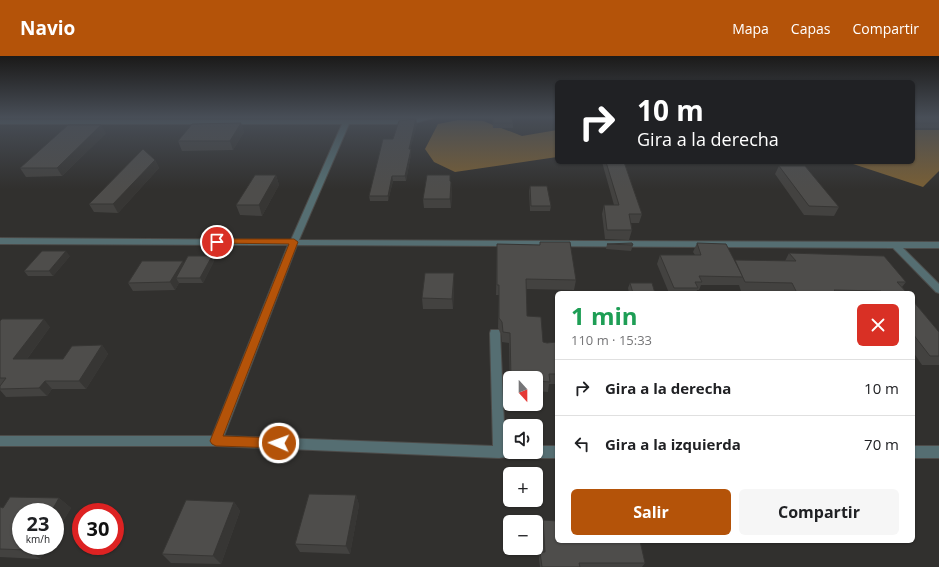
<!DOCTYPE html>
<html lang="es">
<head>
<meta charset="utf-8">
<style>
  body { margin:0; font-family:"Open Sans",sans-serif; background:#f6f6f6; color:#202124; height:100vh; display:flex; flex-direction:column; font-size:15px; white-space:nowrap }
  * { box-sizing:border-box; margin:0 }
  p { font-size:13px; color:#757577 }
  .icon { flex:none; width:22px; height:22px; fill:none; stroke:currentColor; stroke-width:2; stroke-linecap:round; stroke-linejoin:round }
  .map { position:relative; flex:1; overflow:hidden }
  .panel { position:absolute; left:555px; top:235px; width:360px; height:252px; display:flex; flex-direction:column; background:#fff; border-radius:6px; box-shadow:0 1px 3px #0004 }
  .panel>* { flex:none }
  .guide { position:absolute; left:555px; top:24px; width:360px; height:84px; border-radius:6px; box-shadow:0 1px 3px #0004; background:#202124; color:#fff; overflow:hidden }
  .needle { width:26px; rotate:159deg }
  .tools { position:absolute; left:503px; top:315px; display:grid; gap:8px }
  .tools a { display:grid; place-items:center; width:40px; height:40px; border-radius:6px; background:#fff; box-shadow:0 1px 3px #0004; font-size:20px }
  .speed { position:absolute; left:12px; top:447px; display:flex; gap:8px; font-size:20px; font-weight:700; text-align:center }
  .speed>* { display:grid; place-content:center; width:52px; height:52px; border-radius:50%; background:#fff; box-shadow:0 1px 3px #0004; line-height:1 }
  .speed small { font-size:10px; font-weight:400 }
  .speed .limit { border:6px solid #d22; background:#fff; color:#111 }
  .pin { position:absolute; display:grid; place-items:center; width:34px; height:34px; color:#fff; margin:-17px; border:2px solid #fff; border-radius:50%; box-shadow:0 1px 4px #0007 }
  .me { position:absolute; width:44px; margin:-22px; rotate:272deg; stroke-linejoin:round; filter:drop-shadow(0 0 3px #0008) }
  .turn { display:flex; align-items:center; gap:14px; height:84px; padding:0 16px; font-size:18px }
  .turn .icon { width:52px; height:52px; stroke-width:2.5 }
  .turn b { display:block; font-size:28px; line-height:34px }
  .round { display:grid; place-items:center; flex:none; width:42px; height:42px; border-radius:6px; background:#f6f6f6 }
  .overview { display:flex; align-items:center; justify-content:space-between; height:68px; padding:0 16px }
  h1 { font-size:24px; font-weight:700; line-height:30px; color:#1e9e55 }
  .button { display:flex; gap:8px; margin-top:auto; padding:8px 16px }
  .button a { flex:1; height:46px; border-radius:6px; background:#b45309; color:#fff; font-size:16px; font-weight:700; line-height:46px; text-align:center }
  .button a+a { background:#f6f6f6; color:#202124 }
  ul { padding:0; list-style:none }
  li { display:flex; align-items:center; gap:12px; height:56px; padding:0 16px; border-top:1px solid #e0e0e0 }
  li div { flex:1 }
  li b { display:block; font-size:15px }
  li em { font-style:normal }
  header { display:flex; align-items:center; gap:24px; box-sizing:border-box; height:56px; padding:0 20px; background:#b45309; color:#fff }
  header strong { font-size:19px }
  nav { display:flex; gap:22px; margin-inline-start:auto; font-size:14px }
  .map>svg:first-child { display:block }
  .forest { fill:#795f35 }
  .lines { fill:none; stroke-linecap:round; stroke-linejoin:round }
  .street-casing { stroke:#4c4b49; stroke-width:2 }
  .street { fill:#556e72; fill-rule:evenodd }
  .wall { fill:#434240 }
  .shaded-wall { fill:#373634 }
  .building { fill:#4e4d4b; stroke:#373634 }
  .route { fill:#b45309; stroke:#753606 }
</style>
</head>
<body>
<header>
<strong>Navio</strong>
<nav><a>Mapa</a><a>Capas</a><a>Compartir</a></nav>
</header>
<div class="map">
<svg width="939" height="511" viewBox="0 0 939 511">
  <rect width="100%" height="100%" fill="#31302e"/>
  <g class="forest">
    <polygon points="459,64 483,65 522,80 557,74 557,101 455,116 434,106 425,93 438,68"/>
    <polygon points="913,74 939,74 939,115 923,131 847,106 913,106"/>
  </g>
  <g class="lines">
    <g class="street-casing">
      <g id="street">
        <polygon points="424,61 437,61 411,68 349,68 299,184 939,186 939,192 903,192 939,228 939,237 936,236 893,192 297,189 224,380 493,390 490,277 491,274 499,274 500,277 505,390 510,390 510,396 516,396 514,400 499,402 216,390 0,390 0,380 212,380 288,189 0,188 0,182 291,184 342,68 0,68 0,64 411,64"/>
        <polygon points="536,390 557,390 557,402 536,402 532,400 530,396 536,396"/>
        <rect x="913" y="390" width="26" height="12"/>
      </g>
    </g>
    <use href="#street" class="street"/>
  </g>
  <g class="wall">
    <polygon points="492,61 512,61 513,67 513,72 493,72"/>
    <rect x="913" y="61" width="26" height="11"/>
    <polygon points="241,67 244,76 233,94 182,95 178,85"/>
    <polygon points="417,68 410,93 411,98 406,125 393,125 388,145 370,145 369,140 393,83"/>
    <polygon points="106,77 62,120 26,121 20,112"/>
    <polygon points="155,104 159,112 118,157 94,156 89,148"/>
    <polygon points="602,106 624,106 642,158 639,167 631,167 632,174 629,184 605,183 602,158 604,149 614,149"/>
    <polygon points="779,110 839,151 834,160 804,159 775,118"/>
    <polygon points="276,119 279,129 262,160 240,159 236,149"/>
    <polygon points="450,125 452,134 451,152 424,152 423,143"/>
    <polygon points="530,130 551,150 550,155 530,155 529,135"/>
    <polygon points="540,186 576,224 574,234 526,233 527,260 543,286 547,287 557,286 557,328 549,328 548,336 536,335 536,322 510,322 510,334 509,287 502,286 501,277 498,272 499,239 496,239 497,188 540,189"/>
    <polygon points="697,187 735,205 785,205 789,197 906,226 902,231 907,237 788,237 787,236 741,235 739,229 701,229 699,234 697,234 696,237 669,237 657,208 660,199 695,199 693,196"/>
    <polygon points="607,188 633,189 631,195 606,193"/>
    <polygon points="70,200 53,220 28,220 24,215"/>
    <polygon points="212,200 214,205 203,227 179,227 175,234 133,235 128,227 184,207"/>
    <polygon points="630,227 655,237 629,237 628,232"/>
    <polygon points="454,228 453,253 423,253 422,242"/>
    <polygon points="913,245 939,276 939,309 922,309 913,296"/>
    <polygon points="0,265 50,271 27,303 63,303 102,289 108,298 86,333 52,333 47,340 6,341 0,334"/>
    <polygon points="356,439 359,449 350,498 300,496 295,488"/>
    <polygon points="59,442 71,452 55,478 55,456 48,490 40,503 0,501 0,451 3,452"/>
    <polygon points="234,446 240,455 221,508 171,507 162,498"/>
    <polygon points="543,464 645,507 642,511 540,511 539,503 540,496 543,496 542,471"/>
  </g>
  <g class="shaded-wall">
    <polygon points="416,63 417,68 409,98 409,93"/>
    <polygon points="241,67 244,76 233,94 230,85"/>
    <polygon points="101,69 106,77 62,120 57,112"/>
    <polygon points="411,93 411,98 406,125 405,120"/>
    <polygon points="155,104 159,112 118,157 113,148"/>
    <polygon points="276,119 279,129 262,160 259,149"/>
    <polygon points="392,120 393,125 388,145 388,140"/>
    <polygon points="451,126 452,134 451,152 450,143"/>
    <polygon points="66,195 70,200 53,220 49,215"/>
    <polygon points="212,200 214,205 203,227 200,222"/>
    <polygon points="183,205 187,213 176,222 179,227 175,234 170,226"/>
    <polygon points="454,217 454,228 453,253 452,243"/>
    <polygon points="44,263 50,271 21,311 13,303"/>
    <polygon points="102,289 108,298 86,333 79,325"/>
    <polygon points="45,325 52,333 47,340 39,332"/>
    <polygon points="356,439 359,449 350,498 346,490"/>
    <polygon points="59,442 71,452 55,478 55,456 51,456"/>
    <polygon points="234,446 240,455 221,508 213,500"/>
    <polygon points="30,490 48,490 40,503 28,494"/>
  </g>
  <g class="building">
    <polygon points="493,61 512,61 513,67 493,67"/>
    <rect x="913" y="61" width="26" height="6"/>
    <polygon points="416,63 409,93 411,93 405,120 392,120 388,140 369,140 383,83 393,83 399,65"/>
    <polygon points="241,67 230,85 178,85 192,68"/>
    <polygon points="68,69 101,69 57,112 20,112"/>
    <polygon points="143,93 155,104 113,148 89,148"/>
    <polygon points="606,106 624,106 642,158 629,158 632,174 607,174 604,149 619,149"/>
    <polygon points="779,110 805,110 839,151 809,150"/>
    <polygon points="255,119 276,119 259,149 236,149"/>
    <polygon points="427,119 450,119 450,125 451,126 450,143 423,143"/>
    <polygon points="530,130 547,130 551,150 531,150"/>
    <polygon points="540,186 570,186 576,224 526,223 527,260 541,261 543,286 547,287 557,286 557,318 549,318 550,326 536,325 536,322 511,322 510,277 503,276 502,266 499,262 499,229 497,229 497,188 540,189"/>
    <polygon points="632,187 633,189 607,188"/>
    <polygon points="697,187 726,188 743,221 699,220 702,226 695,226 698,232 674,232 660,199 701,199"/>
    <polygon points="42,195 66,195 49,215 24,215"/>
    <polygon points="789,197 884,200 906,226 897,226 907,237 883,237 881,235 834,234 837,237 797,237 792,227 745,226 735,204 796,205"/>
    <polygon points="188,200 212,200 200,222 176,222"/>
    <polygon points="142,205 183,205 170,226 128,227"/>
    <polygon points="425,217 454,217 452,243 422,242"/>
    <polygon points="630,227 652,227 655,237 633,237"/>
    <polygon points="913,245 939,276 939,300 930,300 913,278"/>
    <polygon points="2,263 44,263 13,303 63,303 72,290 102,289 79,325 45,325 39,332 0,333 0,330 6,322 0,322 0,265"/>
    <polygon points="309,438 356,439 346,490 295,488"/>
    <polygon points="10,441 59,442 51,456 21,456 21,490 30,490 28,494 0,493 0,451 3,452"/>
    <polygon points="186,444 234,446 213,500 162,498"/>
    <polygon points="543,464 557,465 557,485 640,485 645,507 579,507 580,511 542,511 540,496 545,496"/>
  </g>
  <linearGradient id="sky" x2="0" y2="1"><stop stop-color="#1b1a19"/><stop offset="0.46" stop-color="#484e57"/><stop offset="1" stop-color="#484e57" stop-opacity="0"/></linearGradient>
  <rect width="939" height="133" fill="url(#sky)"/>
  <polygon class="route" points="217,183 294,183 298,186 223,380 279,382 283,384 284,387 283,391 279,392 216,390 212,388 210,385 289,188 214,187 214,184"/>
</svg>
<div class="tools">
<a><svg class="needle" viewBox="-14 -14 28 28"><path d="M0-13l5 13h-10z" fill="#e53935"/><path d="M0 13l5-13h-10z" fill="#757577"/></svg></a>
<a><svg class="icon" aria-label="sound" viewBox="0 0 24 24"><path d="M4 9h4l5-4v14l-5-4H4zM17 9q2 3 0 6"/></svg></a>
<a>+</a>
<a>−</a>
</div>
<div class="speed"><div>23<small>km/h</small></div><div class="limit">30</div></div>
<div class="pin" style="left:217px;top:186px;background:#d93025"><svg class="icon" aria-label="arrive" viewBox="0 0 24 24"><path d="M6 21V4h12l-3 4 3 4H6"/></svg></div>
<svg class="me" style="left:279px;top:387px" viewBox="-20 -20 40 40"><circle r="17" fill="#b45309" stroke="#fff" stroke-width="3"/><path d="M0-11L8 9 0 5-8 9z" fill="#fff"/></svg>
<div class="guide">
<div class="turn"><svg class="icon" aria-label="right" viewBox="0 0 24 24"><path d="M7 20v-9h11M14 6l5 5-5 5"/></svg><div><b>10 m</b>Gira a la derecha</div></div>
</div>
<section class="panel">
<div class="overview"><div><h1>1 min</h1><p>110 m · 15:33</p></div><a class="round" style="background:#d93025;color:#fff"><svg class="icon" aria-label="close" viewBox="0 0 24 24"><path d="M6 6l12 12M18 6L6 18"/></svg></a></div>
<ul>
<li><svg class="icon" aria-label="right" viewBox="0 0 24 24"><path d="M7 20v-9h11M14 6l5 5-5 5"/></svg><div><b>Gira a la derecha</b></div><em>10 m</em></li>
<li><svg class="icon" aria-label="left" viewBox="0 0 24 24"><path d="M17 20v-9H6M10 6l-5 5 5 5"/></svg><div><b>Gira a la izquierda</b></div><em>70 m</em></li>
</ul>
<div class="button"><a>Salir</a><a>Compartir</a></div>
</section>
</div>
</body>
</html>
